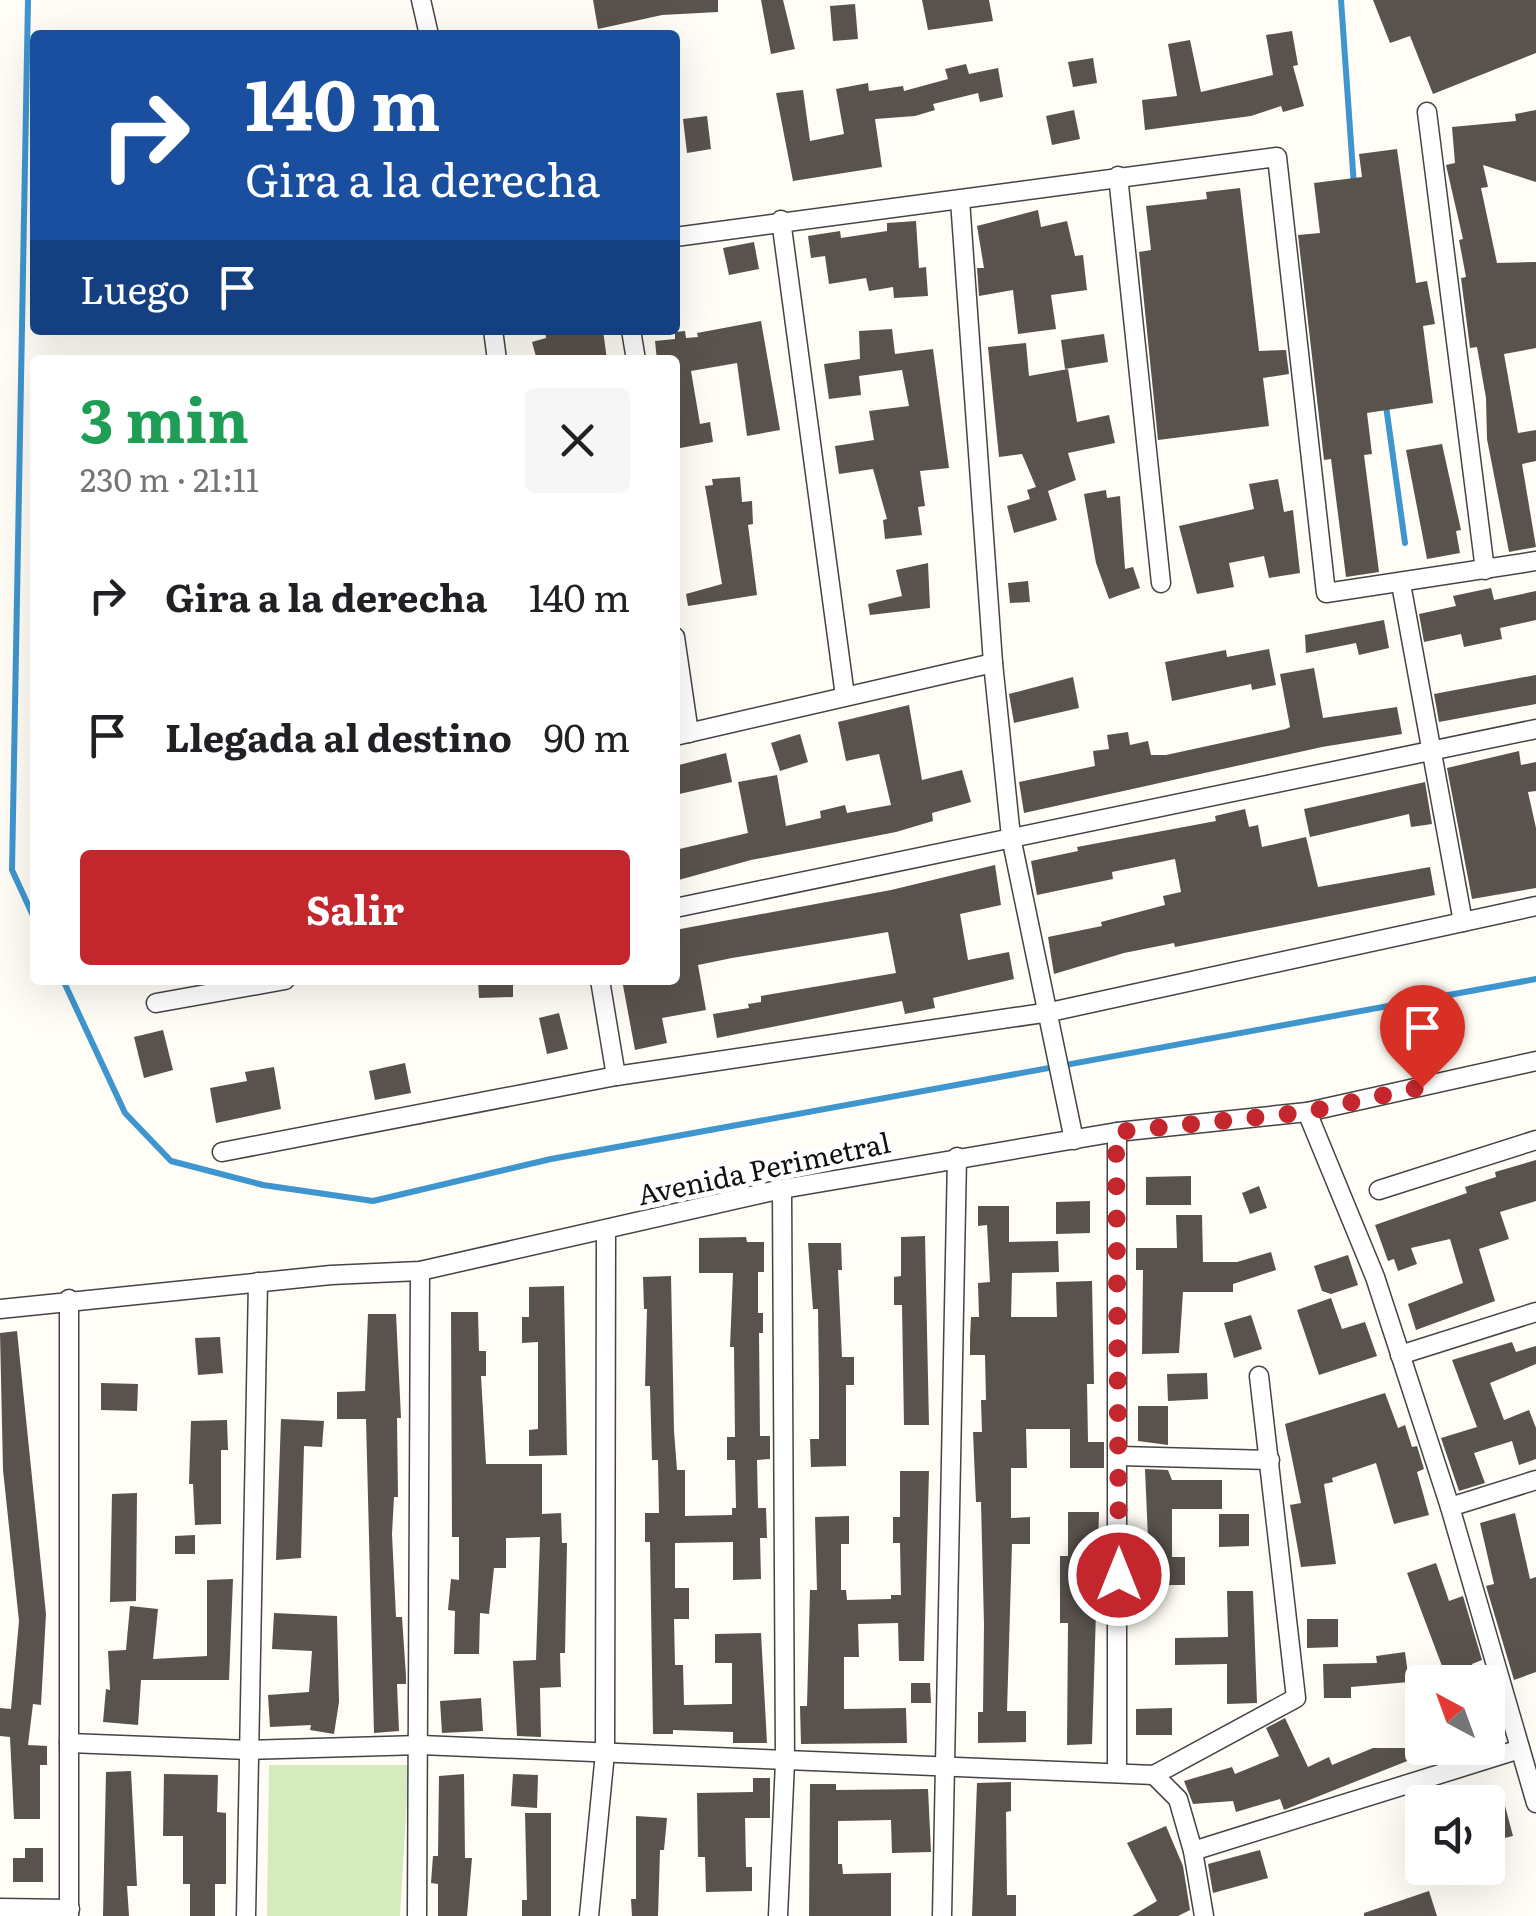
<!DOCTYPE html>
<html lang="es">
<head>
<meta charset="utf-8">
<style>
  body { margin:0; font-family:Literata,serif; background:#f6f6f6; color:#202124; height:100vh; display:flex; flex-direction:column; font-size:38px; white-space:nowrap }
  * { box-sizing:border-box; margin:0 }
  p { font-size:32px; color:#757577 }
  .icon { flex:none; width:55px; height:55px; fill:none; stroke:currentColor; stroke-width:2; stroke-linecap:round; stroke-linejoin:round }
  .map { position:relative; flex:1; overflow:hidden }
  .panel { position:absolute; left:30px; top:355px; width:650px; height:630px; display:flex; flex-direction:column; background:#fff; border-radius:10px; box-shadow:0 10px 40px #0002 }
  .panel>* { flex:none }
  .guide { position:absolute; left:30px; top:30px; width:650px; height:305px; border-radius:10px; box-shadow:0 10px 40px #0002; background:#1a4fa0; color:#fff; overflow:hidden }
  .needle { width:65px; rotate:319deg }
  .controls { position:absolute; left:1405px; top:1665px; display:grid; gap:20px }
  .controls a { display:grid; place-items:center; width:100px; height:100px; border-radius:10px; background:#fff; box-shadow:0 10px 40px #0002; font-size:50px }
  .pin { position:absolute; display:grid; place-items:center; width:85px; height:85px; color:#fff; margin:-102px -42px; border-radius:50% 50% 50% 0; rotate:-45deg; box-shadow:0 0 10px #0007 }
  .pin .icon { rotate:45deg }
  .me { position:absolute; width:110px; margin:-55px; rotate:0deg; stroke-linejoin:round; filter:drop-shadow(0 0 8px #0008) }
  .turn { display:flex; align-items:center; gap:35px; height:210px; padding:0 50px; font-size:45px }
  .turn .icon { width:130px; height:130px; stroke-width:2.5 }
  .turn b { display:block; font-size:70px; line-height:85px }
  .then { display:flex; align-items:center; height:95px; padding:0 50px; background:#0003; gap:20px; font-size:38px }
  .round { display:grid; place-items:center; flex:none; width:105px; height:105px; border-radius:10px; background:#f6f6f6 }
  .summary { display:flex; align-items:center; justify-content:space-between; height:170px; padding:0 50px }
  h1 { font-size:60px; font-weight:700; line-height:75px; color:#1e9e55 }
  .action { display:flex; gap:20px; margin-top:auto; padding:20px 50px }
  .action a { flex:1; height:115px; border-radius:10px; background:#c4262e; color:#fff; font-size:40px; font-weight:700; line-height:115px; text-align:center }
  ul { padding:0; list-style:none }
  li { display:flex; align-items:center; gap:30px; height:140px; padding:0 50px }
  li div { flex:1 }
  li b { display:block; font-size:38px }
  li em { font-style:normal }
  .map>svg:first-child { display:block }
  .green { fill:#d5ebbd }
  .lines { fill:none; stroke-linecap:round; stroke-linejoin:round }
  .stream { stroke:#3f96cf; stroke-width:6 }
  .building { fill:#5a524d }
  .minor-casing { stroke:#444; stroke-width:21 }
  .minor { stroke:#fff; stroke-width:18 }
  .route { stroke:#c4262e; stroke-width:18; stroke-dasharray:0 32.4 }
  .labels { text-anchor:middle; stroke-width:10; stroke-linejoin:round; paint-order:stroke }
  .street-label { font-size:28px; fill:#111; stroke:#fff }
</style>
</head>
<body>
<div class="map">
<svg width="1536" height="1916" viewBox="0 0 1536 1916">
  <rect width="100%" height="100%" fill="#fffdf5"/>
  <polygon class="green" points="269,1765 409,1765 400,1916 267,1916"/>
  <g class="lines">
    <g class="stream">
      <polyline points="28,0 12,870 35,920"/>
      <polyline points="1341,0 1354,186"/>
      <polyline points="1386,406 1405,543"/>
      <polyline points="63,980 125,1113 171,1161 263,1185 373,1201 551,1159 1536,979"/>
    </g>
  </g>
  <g class="building">
    <polygon points="593,0 718,0 718,12 662,15 598,29"/>
    <polygon points="761,0 783,0 795,49 771,54"/>
    <polygon points="922,0 989,0 993,21 928,30"/>
    <polygon points="1373,0 1536,0 1536,53 1433,94 1410,36 1390,43"/>
    <polygon points="855,4 858,39 833,41 830,6"/>
    <polygon points="1292,31 1298,65 1293,66 1304,106 1283,112 1281,106 1251,116 1145,130 1142,100 1177,96 1168,44 1190,40 1201,92 1273,75 1266,35"/>
    <polygon points="1093,58 1097,83 1073,87 1068,62"/>
    <polygon points="966,64 969,74 998,68 1003,97 980,102 978,93 933,104 935,110 915,116 875,119 882,167 793,181 776,93 803,90 810,141 844,134 836,89 868,83 869,91 903,86 904,91 948,79 945,69"/>
    <polygon points="1074,110 1080,139 1052,145 1046,116"/>
    <polygon points="1536,110 1536,182 1483,165 1488,187 1481,188 1497,263 1536,262 1536,348 1504,354 1518,433 1536,430 1536,461 1522,464 1536,547 1509,552 1487,439 1486,398 1477,347 1470,348 1461,278 1466,277 1459,240 1463,239 1446,165 1455,163 1452,127 1516,121 1515,114"/>
    <polygon points="707,116 711,149 687,153 683,119"/>
    <polygon points="1397,149 1416,283 1427,281 1435,324 1423,326 1433,403 1367,413 1372,454 1364,455 1379,572 1346,577 1331,459 1324,460 1298,235 1320,233 1314,183 1362,177 1359,154"/>
    <polygon points="1240,188 1259,351 1286,350 1289,374 1263,378 1269,426 1158,440 1139,252 1151,250 1146,206 1207,199 1206,192"/>
    <polygon points="1038,210 1041,227 1067,221 1075,256 1083,255 1087,290 1051,295 1056,329 1018,334 1013,290 979,296 977,268 984,268 977,226"/>
    <polygon points="916,221 919,268 926,267 928,296 894,298 893,287 869,291 866,278 829,284 825,256 811,258 808,236 840,231 841,238 887,231 887,223"/>
    <polygon points="754,242 759,269 729,275 723,248"/>
    <polygon points="761,321 780,430 747,436 737,363 691,371 700,424 710,422 713,442 675,449 675,360 657,360 655,341 675,339 675,332 685,331 686,338 698,337 697,333"/>
    <polygon points="892,329 895,354 933,349 949,468 920,471 925,506 918,507 922,535 885,539 883,520 887,519 873,469 839,474 835,446 874,440 869,411 909,406 902,370 859,376 861,395 829,399 824,364 860,359 859,331"/>
    <polygon points="545,330 603,330 607,360 537,360 532,342 546,338"/>
    <polygon points="1104,334 1108,362 1065,369 1061,340"/>
    <polygon points="1026,343 1029,376 1068,369 1077,422 1109,415 1115,443 1068,453 1076,480 1048,491 1057,520 1014,533 1007,506 1030,499 1027,490 1036,487 1022,454 999,457 988,347"/>
    <polygon points="1442,444 1461,530 1456,531 1460,553 1427,559 1406,450"/>
    <polygon points="740,477 742,502 752,501 753,524 748,525 757,595 688,606 686,594 722,584 705,486 713,485 712,479"/>
    <polygon points="1278,479 1284,512 1293,510 1300,573 1269,578 1264,556 1229,563 1234,587 1197,594 1179,526 1254,509 1249,484"/>
    <polygon points="1106,490 1107,498 1120,496 1125,569 1133,567 1140,588 1109,599 1096,563 1084,494"/>
    <polygon points="928,563 930,608 870,615 868,604 902,596 896,570"/>
    <polygon points="1028,581 1030,602 1010,603 1008,583"/>
    <polygon points="1491,588 1494,600 1536,591 1536,620 1500,628 1502,639 1464,647 1461,634 1424,642 1419,614 1456,606 1453,596"/>
    <polygon points="1384,620 1389,648 1359,655 1356,643 1306,653 1305,635"/>
    <polygon points="1269,649 1276,685 1252,690 1251,684 1172,701 1165,662 1226,650 1227,657"/>
    <polygon points="1314,668 1323,718 1397,707 1402,734 1322,747 1024,813 1019,782 1095,766 1093,751 1109,749 1107,735 1128,732 1130,745 1148,741 1151,755 1166,755 1286,729 1290,727 1280,674"/>
    <polygon points="1536,675 1536,704 1439,722 1434,694"/>
    <polygon points="1073,677 1079,708 1014,723 1009,694"/>
    <polygon points="909,705 922,780 962,770 971,802 932,813 933,821 896,832 751,860 675,881 675,850 748,833 738,782 777,775 786,826 821,818 820,811 845,805 847,813 891,805 879,754 846,761 838,722"/>
    <polygon points="800,734 808,762 780,771 771,743"/>
    <polygon points="1519,751 1521,765 1536,762 1536,791 1528,792 1536,828 1536,888 1472,899 1447,768"/>
    <polygon points="726,753 732,782 675,795 675,766"/>
    <polygon points="1425,782 1432,824 1411,827 1409,814 1310,837 1304,809"/>
    <polygon points="1245,809 1249,827 1258,825 1262,847 1306,837 1318,887 1430,867 1435,895 1175,947 1174,943 1124,953 1054,974 1048,937 1102,926 1101,922 1165,905 1163,896 1181,892 1175,859 1112,872 1113,879 1037,895 1031,861 1078,851 1077,847 1216,821 1215,816"/>
    <polygon points="995,865 1001,905 960,914 968,960 1009,952 1014,979 933,998 935,1008 905,1014 902,1001 717,1038 713,1014 749,1008 748,1004 761,1002 761,996 896,973 888,932 732,958 698,965 706,1010 662,1018 667,1043 635,1050 622,980 675,980 675,930 891,890"/>
    <polygon points="478,980 513,980 513,997 479,998"/>
    <polygon points="559,1013 568,1049 547,1054 539,1018"/>
    <polygon points="163,1030 173,1070 144,1078 134,1037"/>
    <polygon points="405,1063 411,1093 375,1100 369,1071"/>
    <polygon points="274,1067 281,1109 216,1123 210,1088 247,1081 245,1072"/>
    <polygon points="1536,1160 1536,1201 1500,1212 1509,1239 1479,1249 1495,1301 1416,1330 1408,1304 1463,1283 1450,1239 1411,1248 1417,1264 1398,1271 1394,1259 1388,1261 1375,1225 1467,1193 1465,1187 1496,1177 1495,1172"/>
    <polygon points="1191,1176 1191,1205 1146,1205 1146,1177"/>
    <polygon points="1259,1186 1267,1208 1250,1214 1242,1193"/>
    <polygon points="1090,1201 1090,1233 1056,1234 1056,1202"/>
    <polygon points="978,1206 1009,1206 1009,1242 1058,1241 1059,1272 1012,1273 1011,1317 1057,1317 1056,1282 1092,1281 1094,1384 1087,1384 1088,1442 1104,1442 1104,1468 1070,1468 1070,1429 1026,1429 1027,1468 1011,1468 1011,1518 1030,1517 1030,1544 1012,1544 1007,1711 1026,1711 1026,1742 978,1743 978,1712 983,1712 984,1624 981,1502 976,1502 973,1432 982,1432 981,1400 986,1400 985,1355 970,1355 970,1338 971,1317 979,1317 978,1283 990,1282 987,1225 978,1226"/>
    <polygon points="1176,1215 1202,1215 1203,1262 1237,1262 1271,1252 1276,1270 1233,1284 1233,1292 1183,1292 1179,1353 1142,1354 1143,1270 1136,1270 1136,1248 1177,1248"/>
    <polygon points="925,1236 929,1425 904,1425 902,1305 894,1305 894,1277 901,1276 901,1237"/>
    <polygon points="746,1237 747,1242 764,1242 764,1272 758,1272 758,1313 763,1313 763,1333 759,1333 760,1436 770,1436 770,1459 757,1460 758,1508 766,1508 767,1538 760,1538 761,1579 733,1580 733,1542 675,1543 675,1588 689,1588 689,1619 674,1619 675,1665 683,1665 684,1705 732,1704 732,1663 715,1663 715,1634 761,1633 767,1743 733,1743 733,1732 673,1730 673,1734 653,1734 650,1542 645,1542 645,1513 659,1513 658,1460 652,1460 650,1386 645,1386 647,1309 644,1309 643,1277 671,1276 674,1431 677,1470 685,1470 685,1516 732,1515 732,1508 736,1508 735,1460 727,1460 727,1437 735,1437 734,1347 730,1347 733,1273 699,1273 699,1238"/>
    <polygon points="808,1243 841,1243 842,1270 838,1270 842,1357 854,1357 854,1385 846,1385 846,1466 811,1467 810,1439 819,1439 819,1385 818,1309 813,1309"/>
    <polygon points="1348,1255 1358,1285 1331,1294 1322,1291 1314,1266"/>
    <polygon points="564,1286 567,1455 529,1456 529,1430 538,1429 538,1342 522,1343 522,1317 529,1317 529,1287"/>
    <polygon points="1331,1298 1342,1329 1365,1322 1377,1356 1319,1375 1297,1310"/>
    <polygon points="451,1312 478,1312 479,1351 486,1351 486,1376 481,1376 486,1464 542,1464 542,1514 561,1513 562,1543 567,1543 565,1653 560,1653 561,1687 540,1688 541,1737 517,1736 513,1661 536,1660 540,1537 506,1538 506,1568 494,1568 489,1614 480,1613 479,1654 454,1654 455,1611 448,1610 451,1579 459,1580 459,1537 452,1537"/>
    <polygon points="368,1314 396,1314 401,1418 397,1418 398,1497 394,1497 392,1534 396,1617 402,1617 406,1676 406,1684 397,1684 399,1731 374,1733 366,1419 337,1419 337,1392 365,1391"/>
    <polygon points="1251,1315 1262,1349 1234,1358 1224,1323"/>
    <polygon points="17,1331 46,1614 41,1705 33,1704 28,1745 47,1746 47,1765 40,1765 40,1819 14,1819 10,1737 0,1736 0,1708 11,1709 19,1621 3,1470 0,1333"/>
    <polygon points="220,1337 223,1373 198,1375 195,1338"/>
    <polygon points="1512,1342 1516,1352 1536,1346 1536,1364 1490,1383 1504,1420 1529,1410 1536,1428 1536,1459 1519,1465 1512,1441 1474,1453 1485,1483 1459,1491 1441,1438 1477,1427 1452,1360"/>
    <polygon points="1207,1373 1208,1399 1168,1401 1167,1374"/>
    <polygon points="101,1383 138,1384 137,1411 101,1410"/>
    <polygon points="1385,1393 1398,1428 1405,1425 1412,1447 1417,1446 1424,1469 1417,1472 1429,1515 1394,1524 1376,1463 1332,1478 1333,1482 1324,1484 1336,1564 1301,1567 1290,1505 1301,1503 1285,1424"/>
    <polygon points="1138,1406 1168,1406 1168,1445 1138,1441"/>
    <polygon points="281,1419 324,1421 322,1447 304,1446 301,1558 276,1560"/>
    <polygon points="227,1420 228,1450 221,1450 221,1524 195,1525 193,1484 189,1484 191,1421"/>
    <polygon points="1145,1469 1168,1470 1172,1480 1222,1480 1222,1509 1172,1509 1172,1557 1185,1557 1185,1585 1150,1585"/>
    <polygon points="900,1471 929,1471 924,1661 899,1661 898,1623 858,1624 859,1657 844,1657 844,1709 906,1708 907,1743 801,1744 800,1706 807,1706 810,1590 817,1590 815,1517 849,1516 849,1544 841,1544 841,1590 846,1590 847,1600 891,1599 891,1595 901,1595 900,1543 893,1543 893,1517 900,1517"/>
    <polygon points="137,1493 136,1601 110,1602 112,1494"/>
    <polygon points="1068,1512 1099,1512 1092,1744 1067,1745 1068,1623 1060,1623 1060,1556 1068,1556"/>
    <polygon points="1515,1513 1530,1579 1536,1577 1536,1672 1514,1680 1486,1586 1494,1584 1480,1523"/>
    <polygon points="1219,1514 1249,1514 1249,1546 1219,1547"/>
    <polygon points="195,1535 195,1554 175,1554 175,1536"/>
    <polygon points="1436,1563 1449,1601 1463,1596 1482,1660 1472,1664 1479,1682 1448,1682 1407,1573"/>
    <polygon points="233,1579 229,1680 141,1680 138,1725 103,1722 106,1689 110,1690 108,1651 126,1650 130,1606 158,1609 153,1659 207,1656 207,1580"/>
    <polygon points="1227,1591 1253,1591 1257,1703 1227,1704 1227,1664 1175,1665 1175,1638 1228,1637"/>
    <polygon points="274,1613 337,1616 339,1702 334,1734 310,1730 311,1725 270,1727 268,1695 309,1692 312,1651 272,1649"/>
    <polygon points="1307,1619 1338,1619 1338,1647 1307,1648"/>
    <polygon points="1405,1652 1409,1682 1351,1687 1351,1698 1324,1698 1323,1664 1377,1663 1376,1656"/>
    <polygon points="911,1683 930,1683 931,1703 911,1703"/>
    <polygon points="481,1698 483,1731 442,1733 440,1701"/>
    <polygon points="1172,1708 1172,1735 1136,1735 1136,1709"/>
    <polygon points="1285,1718 1308,1767 1329,1757 1332,1765 1373,1748 1440,1748 1284,1810 1280,1799 1236,1812 1233,1801 1193,1804 1184,1781 1232,1767 1235,1774 1279,1756 1266,1728"/>
    <polygon points="131,1771 137,1886 127,1886 129,1916 103,1916 106,1772"/>
    <polygon points="164,1774 218,1775 217,1812 226,1813 226,1884 215,1884 215,1916 190,1916 190,1884 183,1884 183,1836 163,1836"/>
    <polygon points="464,1774 465,1858 472,1858 467,1916 438,1916 438,1884 431,1883 433,1856 438,1856 439,1776"/>
    <polygon points="513,1774 538,1775 537,1808 511,1806"/>
    <polygon points="753,1778 770,1778 770,1818 745,1818 746,1867 752,1867 752,1891 706,1892 705,1857 698,1857 697,1793 753,1792"/>
    <polygon points="1011,1782 1011,1811 1006,1812 1007,1895 1016,1895 1016,1916 972,1916 977,1783"/>
    <polygon points="810,1784 836,1784 836,1790 928,1789 931,1852 892,1853 891,1820 838,1821 838,1864 842,1864 843,1874 891,1873 891,1916 809,1916"/>
    <polygon points="1504,1802 1513,1836 1488,1842 1488,1806"/>
    <polygon points="525,1813 551,1813 551,1916 522,1916 522,1900 527,1900"/>
    <polygon points="636,1816 667,1818 664,1850 660,1850 658,1916 632,1916 631,1899 636,1899"/>
    <polygon points="1166,1826 1183,1866 1190,1910 1178,1916 1132,1916 1157,1901 1127,1843"/>
    <polygon points="25,1848 43,1848 43,1882 13,1882 13,1858 25,1858"/>
    <polygon points="1260,1850 1268,1878 1213,1893 1208,1864"/>
    <polygon points="1429,1891 1437,1916 1364,1916 1364,1913"/>
  </g>
  <g class="lines">
    <g class="minor-casing">
      <g id="minor">
        <polyline points="421,0 429,35"/>
        <polyline points="1427,112 1485,570"/>
        <polyline points="1118,176 1161,583"/>
        <polyline points="960,200 993,663 1011,837 1074,1140"/>
        <polyline points="781,220 845,696"/>
        <polyline points="675,237 1277,157 1326,593 1536,561"/>
        <polyline points="493,330 497,360"/>
        <polyline points="631,330 636,360"/>
        <polyline points="1401,584 1463,922"/>
        <polyline points="675,637 689,733"/>
        <polyline points="675,736 993,663"/>
        <polyline points="675,908 1536,729"/>
        <polyline points="600,980 616,1076"/>
        <polyline points="156,1003 285,980"/>
        <polyline points="1307,1112 1375,1277 1450,1507 1536,1803"/>
        <polyline points="1117,1132 1117,1773"/>
        <polyline points="222,1152 616,1076 1050,1012 1536,906"/>
        <polyline points="1379,1190 1536,1140"/>
        <polyline points="69,1299 69,1916"/>
        <polyline points="0,1309 331,1275 420,1271 782,1189 1117,1132 1307,1112 1536,1061"/>
        <polyline points="1400,1355 1536,1312"/>
        <polyline points="1120,1456 1270,1460"/>
        <polyline points="1450,1507 1536,1480"/>
        <polyline points="69,1743 249,1750 421,1745 1154,1775 1296,1698 1259,1376"/>
        <polyline points="1154,1775 1178,1799 1193,1851 1204,1916"/>
        <polyline points="1193,1851 1520,1749"/>
        <polyline points="0,1908 70,1909"/>
        <polyline points="246,1916 258,1282"/>
        <polyline points="417,1916 420,1271"/>
        <polyline points="589,1916 605,1753 606,1232"/>
        <polyline points="778,1916 785,1762 782,1189"/>
        <polyline points="942,1916 957,1157"/>
      </g>
    </g>
    <use href="#minor" class="minor"/>
  </g>
  <g class="lines">
    <polyline class="route" points="1119,1575 1116,1132 1307,1112 1422,1087"/>
  </g>
  <g class="labels">
    <g class="street-label">
      <text transform="translate(764 1169) rotate(-12)" y="10">Avenida Perimetral</text>
    </g>
  </g>
</svg>
<div class="controls">
<a><svg class="needle" viewBox="-14 -14 28 28"><path d="M0-13l5 13h-10z" fill="#e53935"/><path d="M0 13l5-13h-10z" fill="#757577"/></svg></a>
<a><svg class="icon" aria-label="sound" viewBox="0 0 24 24"><path d="M4 9h4l5-4v14l-5-4H4zM17 9q2 3 0 6"/></svg></a>
</div>
<div class="pin" style="left:1422px;top:1087px;background:#d93025"><svg class="icon" aria-label="arrive" viewBox="0 0 24 24"><path d="M6 21V4h12l-3 4 3 4H6"/></svg></div>
<svg class="me" style="left:1119px;top:1575px" viewBox="-20 -20 40 40"><circle r="17" fill="#c4262e" stroke="#fff" stroke-width="3"/><path d="M0-11L8 9 0 5-8 9z" fill="#fff"/></svg>
<div class="guide">
<div class="turn"><svg class="icon" aria-label="right" viewBox="0 0 24 24"><path d="M7 20v-9h11M14 6l5 5-5 5"/></svg><div><b>140 m</b>Gira a la derecha</div></div>
<div class="then">Luego<svg class="icon" aria-label="arrive" viewBox="0 0 24 24"><path d="M6 21V4h12l-3 4 3 4H6"/></svg></div>
</div>
<section class="panel">
<div class="summary"><div><h1>3 min</h1><p>230 m · 21:11</p></div><a class="round"><svg class="icon" aria-label="close" viewBox="0 0 24 24"><path d="M6 6l12 12M18 6L6 18"/></svg></a></div>
<ul>
<li><svg class="icon" aria-label="right" viewBox="0 0 24 24"><path d="M7 20v-9h11M14 6l5 5-5 5"/></svg><div><b>Gira a la derecha</b></div><em>140 m</em></li>
<li><svg class="icon" aria-label="arrive" viewBox="0 0 24 24"><path d="M6 21V4h12l-3 4 3 4H6"/></svg><div><b>Llegada al destino</b></div><em>90 m</em></li>
</ul>
<div class="action"><a>Salir</a></div>
</section>
</div>
</body>
</html>
